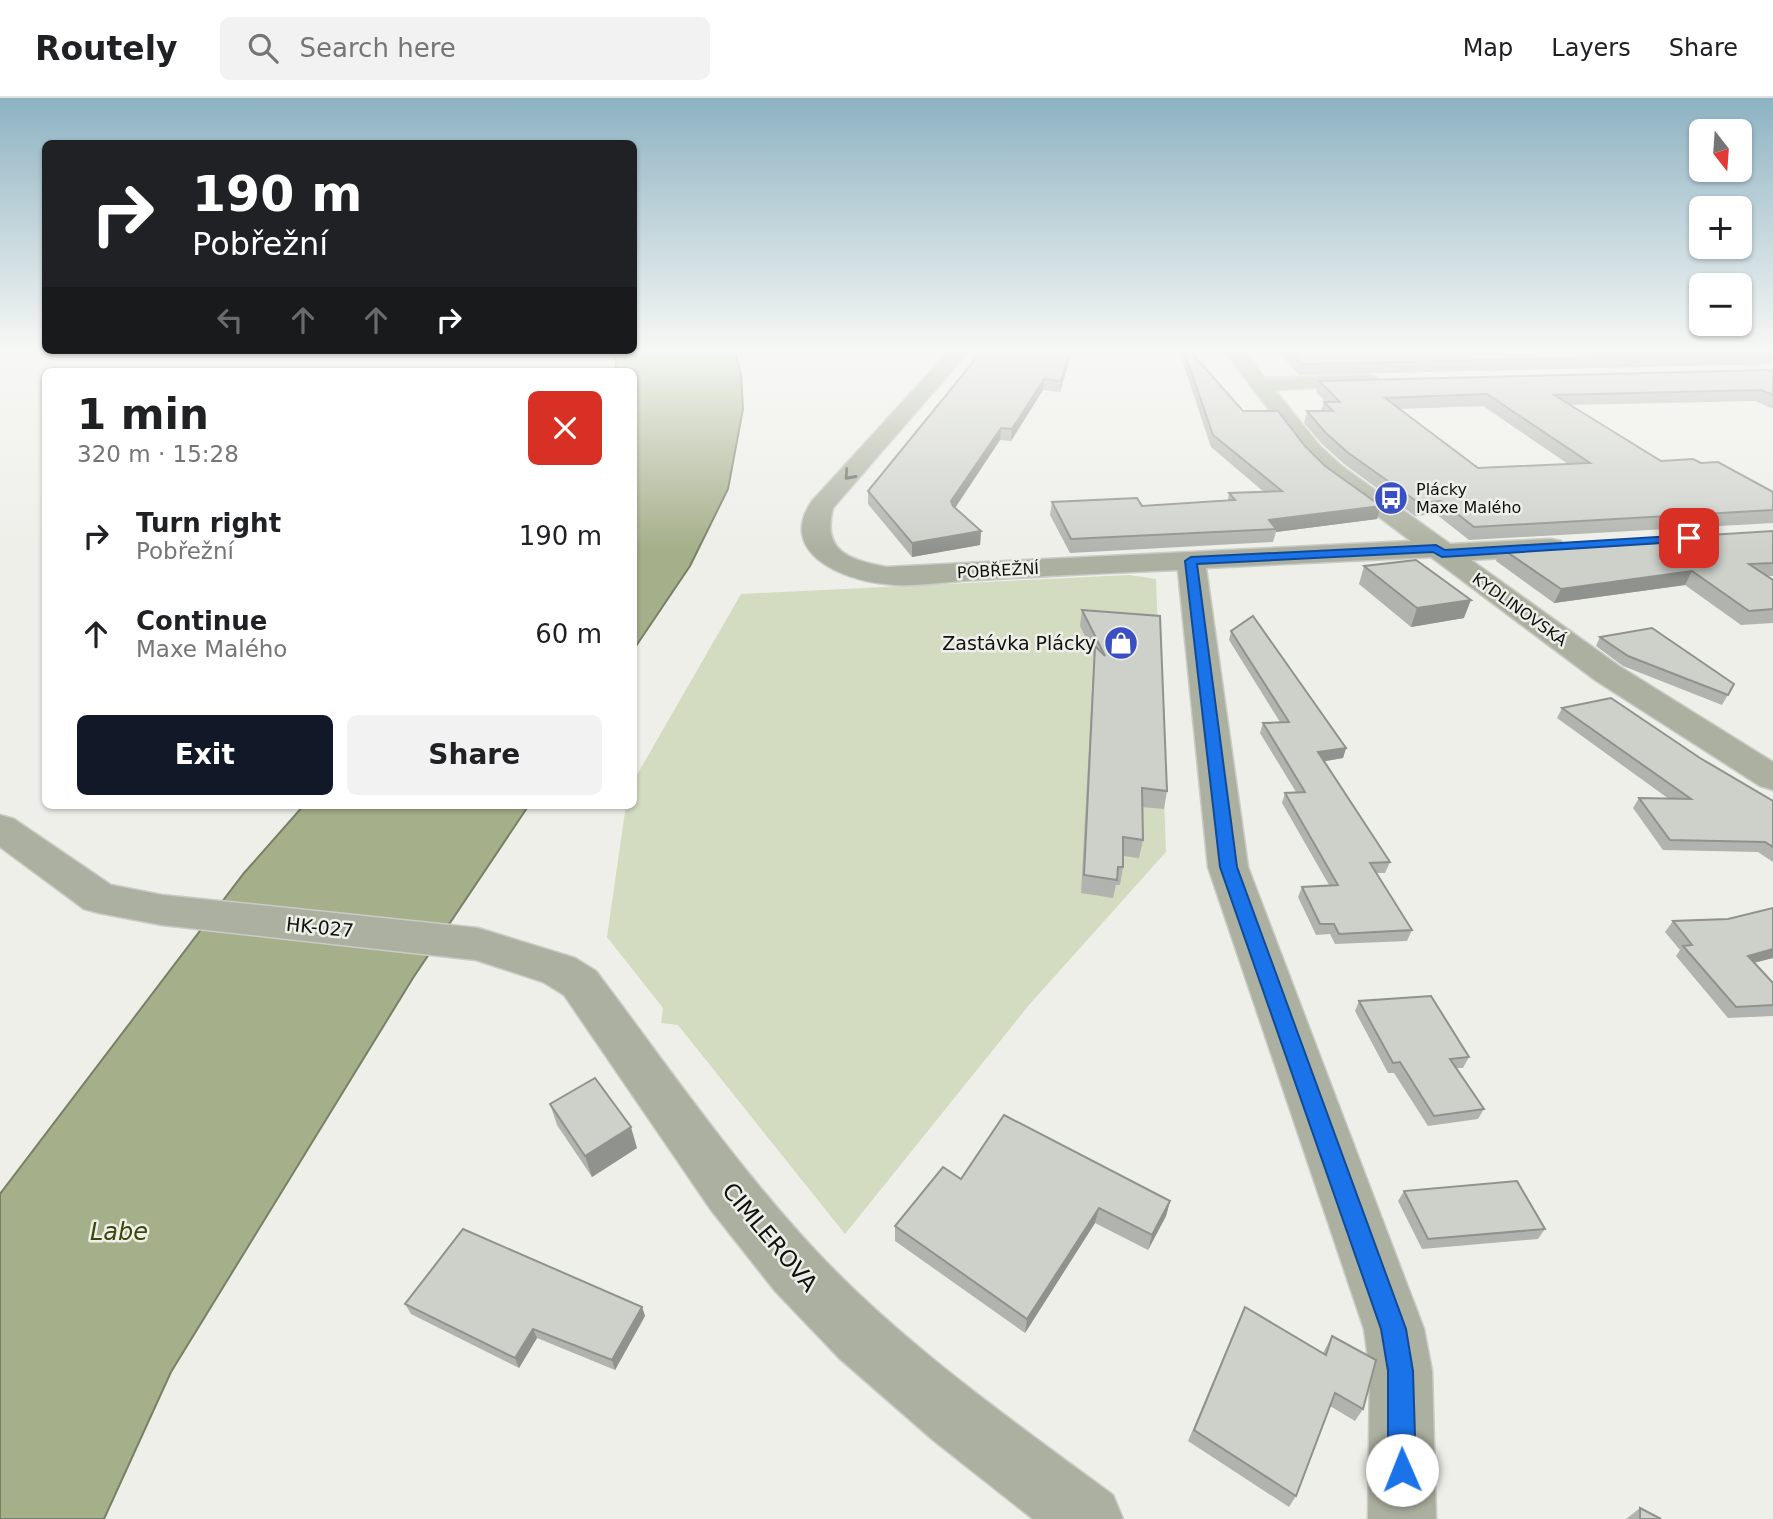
<!DOCTYPE html>
<html lang="en">
<head>
<meta charset="utf-8">
<style>
  body { margin:0; font-family:"DejaVu Sans",sans-serif; background:#f2f2f2; color:#202124; height:100vh; display:flex; flex-direction:column; font-size:26px; white-space:nowrap }
  * { box-sizing:border-box; margin:0 }
  p { font-size:23px; color:#757577 }
  .icon { flex:none; width:38px; height:38px; fill:none; stroke:currentColor; stroke-width:2; stroke-linecap:round; stroke-linejoin:round }
  .map { position:relative; flex:1; overflow:hidden }
  .details { position:absolute; left:42px; top:270px; width:595px; height:441px; display:flex; flex-direction:column; background:#fff; border-radius:10px; box-shadow:0 2px 5px #0004 }
  .details>* { flex:none }
  .guide { position:absolute; left:42px; top:42px; width:595px; height:214px; border-radius:10px; box-shadow:0 2px 5px #0004; background:#202124; color:#fff; overflow:hidden }
  .needle { width:46px; rotate:163deg }
  .tools { position:absolute; left:1689px; top:21px; display:grid; gap:14px }
  .tools a { display:grid; place-items:center; width:63px; height:63px; border-radius:10px; background:#fff; box-shadow:0 2px 5px #0004; font-size:35px }
  .pin { position:absolute; display:grid; place-items:center; width:60px; height:60px; color:#fff; margin:-30px; border-radius:14px; box-shadow:0 4px 10px #0006 }
  .me { position:absolute; width:77px; margin:-38px; rotate:359deg; stroke-linejoin:round; filter:drop-shadow(0 0 5px #0008) }
  .turn { display:flex; align-items:center; gap:24px; height:147px; padding:0 35px; font-size:32px }
  .turn .icon { width:91px; height:91px; stroke-width:2.5 }
  .turn b { display:block; font-size:49px; line-height:60px }
  .lanes { display:flex; align-items:center; height:66px; padding:0 35px; background:#0003; justify-content:center; gap:35px; direction:ltr }
  .lanes .off { opacity:.35 }
  .round { display:grid; place-items:center; flex:none; width:74px; height:74px; border-radius:10px; background:#f2f2f2 }
  .headline { display:flex; align-items:center; justify-content:space-between; height:119px; padding:0 35px }
  h1 { font-size:42px; font-weight:800; line-height:52px }
  .button { display:flex; gap:14px; margin-top:auto; padding:14px 35px }
  .button a { flex:1; height:80px; border-radius:10px; background:#111827; color:#fff; font-size:28px; font-weight:800; line-height:80px; text-align:center }
  .button a+a { background:#f2f2f2; color:#202124 }
  ul { padding:0; list-style:none }
  li { display:flex; align-items:center; gap:21px; height:98px; padding:0 35px }
  li div { flex:1 }
  li b { display:block; font-size:26px }
  li em { font-style:normal }
  header { display:flex; align-items:center; gap:42px; box-sizing:border-box; height:98px; padding:0 35px; background:#fff; border-bottom:2px solid #e0e0e0 }
  header strong { font-size:33px }
  nav { display:flex; gap:38px; margin-inline-start:auto; font-size:24px }
  .search { width:490px; height:63px; background:#f2f2f2; display:flex; align-items:center; gap:18px; box-sizing:border-box; padding:0 24px; border-radius:10px; color:#757577; font-size:26px }
  .map>svg:first-child { display:block }
  .green { fill:#d3dbc1 }
  .water { fill:#a5af8a; stroke:#788065; stroke-width:2 }
  .lines { fill:none; stroke-linecap:round; stroke-linejoin:round }
  .minor-casing { stroke:#cacbc6; stroke-width:3 }
  .minor { fill:#acb0a0; fill-rule:evenodd }
  .wall { fill:#b1b3ae; fill-rule:evenodd }
  .shaded-wall { fill:#90928d }
  .building { fill:#ced0ca; stroke:#90928d; stroke-width:2; fill-rule:evenodd }
  .oneway { stroke:#5e6058 }
  .route { fill:#1a73e8; stroke:#114b97; stroke-width:2 }
  .labels { text-anchor:middle; stroke-width:5; stroke-linejoin:round; paint-order:stroke }
  .far-poi-label { font-size:16px; fill:#10110f; stroke:#eeefe9; text-anchor:start }
  .far-street-label { font-size:16px; fill:#10110f; stroke:#eeefe9 }
  .poi-label { font-size:19px; fill:#10110f; stroke:#eeefe9; text-anchor:end }
  .street-label { font-size:19px; fill:#10110f; stroke:#eeefe9 }
  .near-street-label { font-size:23px; fill:#10110f; stroke:#eeefe9 }
  .near-water-label { font-size:24px; font-style:italic; fill:#3b4709; stroke:#eeefe9 }
</style>
</head>
<body>
<header>
<strong>Routely</strong>
<div class="search"><svg class="icon" aria-label="search" viewBox="0 0 24 24"><circle cx="10" cy="10" r="6"/><path d="M15 15l6 6"/></svg>Search here</div>
<nav><a>Map</a><a>Layers</a><a>Share</a></nav>
</header>
<div class="map">
<svg width="1773" height="1421" viewBox="0 0 1773 1421">
  <rect width="100%" height="100%" fill="#eeefe9"/>
  <polygon class="green" points="1129,477 1156,481 1166,754 1029,907 845,1136 678,927 661,925 663,910 607,839 626,707 634,707 634,682 741,496"/>
  <g class="water">
    <polygon points="611,253 735,253 741,276 743,311 728,391 690,468 634,551 634,273 615,273 616,264"/>
    <polygon points="304,707 529,707 413,880 171,1274 104,1421 0,1421 0,1096 244,775"/>
  </g>
  <g class="lines">
    <g class="minor-casing">
      <g id="minor">
        <path d="M949,253H969L833,410C822,454 848,461 886,469L1411,443L1324,378L1304,358L1224,253H1244L1265,280L1369,277L1376,279L1379,283L1376,287L1275,292L1320,348L1342,368L1450,446L1551,441L1561,443L1565,449L1561,455L1551,457L1471,462L1619,568L1773,664V692L1760,688L1595,582L1431,459L1206,470L1248,769L1424,1231L1432,1273L1436,1421H1368L1370,1273L1364,1231L1208,769L1178,472C1110,475 1043,478 976,482C947,483 914,490 885,486C844,482 776,455 812,403Z"/>
        <path d="M0,717L14,721L111,787L162,797L478,830L575,860L596,873C667,967 734,1065 815,1152C903,1246 1010,1321 1113,1397L1123,1421H1033L933,1342L839,1260L775,1193L711,1112L564,897L543,884L476,862L162,827L99,815L84,811L0,749Z"/>
      </g>
    </g>
    <use href="#minor" class="minor"/>
  </g>
  <g class="wall">
    <polygon points="982,253 1072,253 1060,294 1043,292 1011,343 1000,342 955,410 981,433 980,447 912,459 868,406 868,393"/>
    <polygon points="1179,253 1190,253 1243,313 1305,348 1325,368 1381,408 1377,421 1276,434 1273,444 1070,455 1050,417 1052,404 1142,408 1228,402 1229,395 1264,394 1211,349"/>
    <polygon points="1281,253 1773,253 1773,266 1299,277 1280,257"/>
    <path d="M1773,272V311L1755,303L1571,307L1661,363L1701,365L1773,394V425L1469,442L1436,416L1415,418L1344,366L1322,346L1304,325L1307,313H1321L1324,304H1326L1316,294L1319,283ZM1483,308L1568,366L1478,370L1399,311Z"/>
    <polygon points="1773,433 1773,478 1767,478 1773,482 1773,525 1741,527 1685,487 1554,505 1496,463 1501,450"/>
    <polygon points="1364,468 1464,520 1411,529 1359,486"/>
    <polygon points="1082,512 1160,518 1167,693 1164,711 1142,709 1143,742 1139,760 1123,758 1123,769 1120,787 1116,787 1113,800 1081,795 1094,557 1080,528"/>
    <polygon points="1231,533 1346,650 1343,660 1324,663 1390,764 1385,775 1376,775 1412,832 1407,843 1335,846 1330,836 1316,837 1298,799 1302,789 1329,787 1282,705 1285,695 1296,694 1260,635 1263,625 1280,624 1229,542"/>
    <polygon points="1600,539 1734,586 1722,607 1623,568 1596,548"/>
    <polygon points="1562,610 1700,660 1773,703 1773,764 1758,754 1663,752 1633,710 1639,700 1669,701 1557,620"/>
    <polygon points="1773,810 1773,860 1754,865 1773,885 1773,918 1728,920 1676,858 1680,852 1665,834 1673,823 1728,821"/>
    <polygon points="1359,903 1469,959 1463,970 1456,970 1484,1011 1478,1021 1428,1028 1394,975 1388,975 1355,913"/>
    <polygon points="550,1006 637,1050 592,1079 557,1027"/>
    <polygon points="961,1081 1170,1103 1166,1118 1148,1152 1095,1125 1025,1235 895,1143 895,1128"/>
    <polygon points="1404,1093 1545,1131 1538,1141 1422,1151 1398,1103"/>
    <polygon points="405,1206 642,1209 645,1218 615,1272 537,1240 519,1270 411,1216"/>
    <polygon points="1239,1222 1323,1255 1332,1238 1363,1311 1355,1323 1330,1308 1296,1398 1289,1409 1188,1343"/>
    <polygon points="1640,1410 1661,1421 1626,1421"/>
  </g>
  <g class="shaded-wall">
    <polygon points="1070,253 1072,253 1060,294 1061,283"/>
    <polygon points="1044,281 1043,292 1011,343 1012,331"/>
    <polygon points="1001,330 1000,342 951,416 951,403"/>
    <polygon points="1381,408 1377,421 1276,434 1276,431 1269,422"/>
    <polygon points="981,433 980,447 912,459 912,445"/>
    <polygon points="1692,473 1685,487 1554,505 1561,491"/>
    <polygon points="1471,502 1464,520 1411,529 1417,510"/>
    <polygon points="1346,650 1343,660 1315,665 1318,654"/>
    <polygon points="1773,851 1773,860 1740,868 1748,858"/>
    <polygon points="631,1029 637,1050 592,1079 585,1058"/>
    <polygon points="1170,1103 1166,1118 1148,1152 1152,1137"/>
    <polygon points="1099,1110 1095,1125 1025,1235 1027,1221"/>
    <polygon points="642,1209 645,1218 615,1272 612,1262"/>
    <polygon points="533,1231 537,1240 519,1270 515,1260"/>
  </g>
  <g class="building">
    <polygon points="982,253 1070,253 1061,283 1044,281 1012,331 1001,330 951,403 953,408 981,433 912,445 868,393"/>
    <polygon points="1184,253 1190,253 1243,313 1278,313 1305,348 1325,368 1381,408 1269,422 1276,431 1071,441 1052,404 1137,400 1142,408 1235,402 1229,395 1282,393 1213,337"/>
    <polygon points="1289,253 1773,253 1773,256 1302,266"/>
    <path d="M1773,272V297L1761,292L1554,297L1661,363L1693,361L1701,365L1718,364L1773,394V412L1474,429L1441,403L1419,405L1347,354L1325,334L1307,313H1333L1324,304H1340L1319,283ZM1487,296L1590,365L1478,370L1385,300Z"/>
    <polygon points="1773,433 1773,465 1749,466 1773,482 1773,511 1749,513 1692,473 1561,491 1501,450"/>
    <polygon points="1416,462 1471,502 1417,510 1364,468"/>
    <polygon points="1082,512 1160,518 1167,693 1142,690 1143,742 1123,739 1123,769 1118,769 1117,782 1084,777 1095,548 1105,558"/>
    <polygon points="1253,518 1346,650 1318,654 1390,764 1370,765 1412,832 1339,836 1334,826 1320,826 1302,789 1338,787 1285,695 1305,694 1263,625 1289,624 1231,533"/>
    <polygon points="1652,530 1734,586 1728,597 1628,558 1600,539"/>
    <polygon points="1611,600 1700,660 1773,703 1773,749 1765,744 1670,742 1639,700 1691,701 1562,610"/>
    <polygon points="1773,810 1773,851 1748,858 1773,885 1773,907 1736,909 1683,848 1692,847 1673,823 1728,821"/>
    <polygon points="1431,898 1469,959 1450,961 1484,1011 1434,1018 1400,964 1393,965 1359,903"/>
    <polygon points="595,980 631,1029 585,1058 550,1006"/>
    <polygon points="1004,1017 1170,1103 1152,1137 1099,1110 1027,1221 895,1128 943,1069 961,1081"/>
    <polygon points="1517,1083 1545,1131 1428,1141 1404,1093"/>
    <polygon points="463,1131 642,1209 612,1262 533,1231 515,1260 405,1206"/>
    <polygon points="1245,1209 1326,1257 1332,1238 1376,1262 1363,1311 1335,1295 1296,1398 1194,1332"/>
    <polygon points="1640,1410 1661,1421 1640,1421"/>
  </g>
  <defs><path id="oneway-chevron" d="M-2-3.5L2.5 0L-2 3.5" fill="none" stroke-width="1.6" stroke-linecap="round" stroke-linejoin="round" transform="scale(1.75)"/></defs>
  <use class="oneway" href="#oneway-chevron" transform="translate(849 377) rotate(132)"/>
  <linearGradient id="sky" x2="0" y2="1"><stop stop-color="#8db2c2"/><stop offset="0.56" stop-color="#f7f8f5"/><stop offset="1" stop-color="#f7f8f5" stop-opacity="0"/></linearGradient>
  <rect width="1773" height="452" fill="url(#sky)"/>
  <polygon class="route" points="1689,437 1695,440 1693,443 1442,459 1433,454 1197,466 1237,769 1406,1231 1413,1273 1416,1372 1411,1381 1402,1385 1392,1381 1388,1372 1388,1273 1381,1231 1220,769 1185,463 1191,459 1436,447 1445,452"/>
  <defs>
    <g id="bus-disc" transform="scale(1.75)"><circle r="9.5" fill="#3a4fc2" stroke="#eeefe9"/><path d="M-5-6H5V4H4V6H2V4H-2V6H-4V4H-5ZM-3.5-4V0h7V-4ZM-3.5 1.2v1.5H-2V1.2ZM2 1.2v1.5H3.5V1.2Z" fill="#fff"/></g>
    <g id="shop-disc" transform="scale(1.75)"><circle r="9.5" fill="#3a4fc2" stroke="#eeefe9"/><path d="M-5-2.5h2.3a2.7 3.5 0 0 1 5.4 0H5L5.5 6h-11ZM-1.5-2.5h3a1.5 2.3 0 0 0-3 0Z" fill="#fff"/></g>
  </defs>
  <g fill-rule="evenodd">
    <use href="#bus-disc" x="1391" y="400"/>
    <use href="#shop-disc" x="1121" y="545"/>
  </g>
  <g class="labels">
    <g class="far-poi-label">
      <text x="1416" y="397">Plácky<tspan x="1416" dy="18">Maxe Malého</tspan></text>
    </g>
    <g class="far-street-label">
      <text transform="translate(998 472) rotate(-3)" y="6">POBŘEŽNÍ</text>
      <text transform="translate(1520 511) rotate(36)" y="6">KYDLINOVSKÁ</text>
    </g>
    <g class="poi-label">
      <text x="1096" y="552">Zastávka Plácky</text>
    </g>
    <g class="street-label">
      <text transform="translate(320 829) rotate(6)" y="7">HK-027</text>
    </g>
    <g class="near-street-label">
      <text transform="translate(770 1139) rotate(50)" y="8">CIMLEROVA</text>
    </g>
    <g class="near-water-label">
      <text x="119" y="1142">Labe</text>
    </g>
  </g>
</svg>
<div class="tools">
<a><svg class="needle" viewBox="-14 -14 28 28"><path d="M0-13l5 13h-10z" fill="#e53935"/><path d="M0 13l5-13h-10z" fill="#757577"/></svg></a>
<a>+</a>
<a>−</a>
</div>
<div class="pin" style="left:1689px;top:440px;background:#d93025"><svg class="icon" aria-label="arrive" viewBox="0 0 24 24"><path d="M6 21V4h12l-3 4 3 4H6"/></svg></div>
<svg class="me" style="left:1402px;top:1372px" viewBox="-20 -20 40 40"><circle r="19" fill="#fff"/><path d="M0-13L10 11 0 6-10 11z" fill="#1a73e8"/></svg>
<div class="guide">
<div class="turn"><svg class="icon" aria-label="right" viewBox="0 0 24 24"><path d="M7 20v-9h11M14 6l5 5-5 5"/></svg><div><b>190 m</b>Pobřežní</div></div>
<div class="lanes"><svg class="icon off" aria-label="left" viewBox="0 0 24 24"><path d="M17 20v-9H6M10 6l-5 5 5 5"/></svg><svg class="icon off" aria-label="ahead" viewBox="0 0 24 24"><path d="M12 20V5M6 11l6-6 6 6"/></svg><svg class="icon off" aria-label="ahead" viewBox="0 0 24 24"><path d="M12 20V5M6 11l6-6 6 6"/></svg><svg class="icon" aria-label="right" viewBox="0 0 24 24"><path d="M7 20v-9h11M14 6l5 5-5 5"/></svg></div>
</div>
<section class="details">
<div class="headline"><div><h1>1 min</h1><p>320 m · 15:28</p></div><a class="round" style="background:#d93025;color:#fff"><svg class="icon" aria-label="close" viewBox="0 0 24 24"><path d="M6 6l12 12M18 6L6 18"/></svg></a></div>
<ul>
<li><svg class="icon" aria-label="right" viewBox="0 0 24 24"><path d="M7 20v-9h11M14 6l5 5-5 5"/></svg><div><b>Turn right</b><p>Pobřežní</p></div><em>190 m</em></li>
<li><svg class="icon" aria-label="ahead" viewBox="0 0 24 24"><path d="M12 20V5M6 11l6-6 6 6"/></svg><div><b>Continue</b><p>Maxe Malého</p></div><em>60 m</em></li>
</ul>
<div class="button"><a>Exit</a><a>Share</a></div>
</section>
</div>
</body>
</html>
